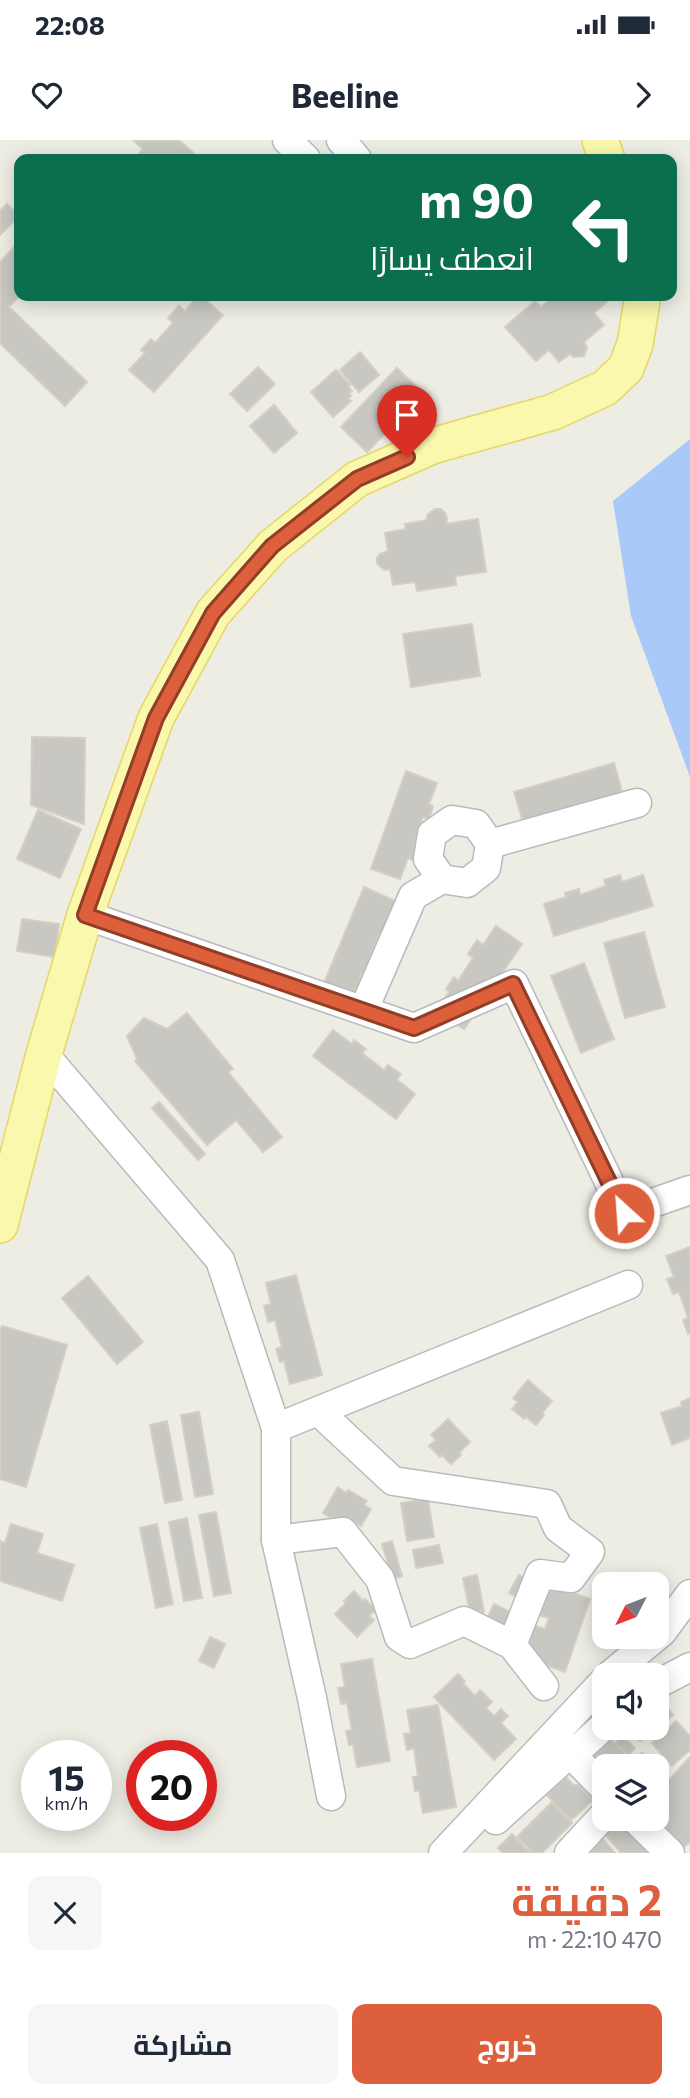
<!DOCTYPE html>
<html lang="ar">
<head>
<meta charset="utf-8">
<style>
  body { margin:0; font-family:Commissioner,Cairo,sans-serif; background:#f6f6f7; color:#1f2937; direction:rtl; height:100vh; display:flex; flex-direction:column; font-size:26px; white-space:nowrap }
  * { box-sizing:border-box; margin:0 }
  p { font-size:23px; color:#747a83 }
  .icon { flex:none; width:38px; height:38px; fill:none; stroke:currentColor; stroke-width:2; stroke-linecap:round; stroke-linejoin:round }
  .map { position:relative; height:1713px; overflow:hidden; direction:ltr }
  .drawer { display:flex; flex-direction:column; background:#fff; flex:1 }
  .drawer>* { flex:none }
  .banner { position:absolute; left:14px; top:14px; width:663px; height:147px; border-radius:14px; box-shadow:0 4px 18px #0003; direction:rtl; background:#0b6e4f; color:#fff; overflow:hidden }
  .needle { width:46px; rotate:228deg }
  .controls { position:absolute; left:592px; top:1432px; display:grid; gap:14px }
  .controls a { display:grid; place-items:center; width:77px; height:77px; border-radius:14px; background:#fff; box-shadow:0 4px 18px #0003; font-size:35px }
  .speed { position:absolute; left:21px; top:1600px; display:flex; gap:14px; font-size:35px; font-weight:700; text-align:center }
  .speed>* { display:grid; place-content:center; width:91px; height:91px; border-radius:50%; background:#fff; box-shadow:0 4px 18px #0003; line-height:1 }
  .speed small { font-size:18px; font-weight:400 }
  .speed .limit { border:10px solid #d22; background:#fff; color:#111 }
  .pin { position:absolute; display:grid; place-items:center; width:60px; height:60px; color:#fff; margin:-72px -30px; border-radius:50% 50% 50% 0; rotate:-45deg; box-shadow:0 0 7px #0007 }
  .pin .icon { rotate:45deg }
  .me { position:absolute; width:77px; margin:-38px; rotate:334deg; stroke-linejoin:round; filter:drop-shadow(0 0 5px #0008) }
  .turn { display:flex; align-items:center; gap:24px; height:147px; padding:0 28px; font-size:32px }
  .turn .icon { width:91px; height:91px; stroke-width:2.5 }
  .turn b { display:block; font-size:49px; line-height:60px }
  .round { display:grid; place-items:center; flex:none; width:74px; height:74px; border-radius:14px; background:#f6f6f7 }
  .summary { display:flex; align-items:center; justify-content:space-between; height:119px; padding:0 28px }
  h1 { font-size:42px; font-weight:700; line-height:52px; color:#dd5f3b }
  .action { display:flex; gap:14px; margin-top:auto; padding:14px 28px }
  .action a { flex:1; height:80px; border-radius:14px; background:#dd5f3b; color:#fff; font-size:28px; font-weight:700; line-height:80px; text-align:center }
  .action a+a { background:#f6f6f7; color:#1f2937 }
  .status { display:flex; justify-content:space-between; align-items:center; height:49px; padding:0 35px; background:#fff; direction:ltr }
  .status svg { height:19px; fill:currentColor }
  header { display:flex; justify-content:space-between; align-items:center; height:91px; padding:0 28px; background:#fff; font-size:32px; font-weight:700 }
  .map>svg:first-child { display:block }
  .water { fill:#a9caf9 }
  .building { fill:#c9c7c1; stroke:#d2cfc3; stroke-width:2 }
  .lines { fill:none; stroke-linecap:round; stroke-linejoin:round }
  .minor-casing { stroke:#b9babf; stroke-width:31 }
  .major-casing { stroke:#e7d663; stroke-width:38 }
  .minor { stroke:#fff; stroke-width:28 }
  .major { stroke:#f9f8ad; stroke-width:35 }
  .route-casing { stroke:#903e26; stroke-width:18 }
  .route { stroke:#dd5f3b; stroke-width:12 }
</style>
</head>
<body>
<div class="status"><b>22:08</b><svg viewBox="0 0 49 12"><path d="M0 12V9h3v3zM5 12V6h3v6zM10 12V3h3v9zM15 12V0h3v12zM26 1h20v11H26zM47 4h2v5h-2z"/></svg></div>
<header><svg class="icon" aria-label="forward" viewBox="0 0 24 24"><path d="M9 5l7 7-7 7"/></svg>Beeline<svg class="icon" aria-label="heart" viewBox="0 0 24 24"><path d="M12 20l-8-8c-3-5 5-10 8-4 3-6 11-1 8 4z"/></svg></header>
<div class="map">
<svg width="690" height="1713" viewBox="0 0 690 1713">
  <rect width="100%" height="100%" fill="#edede4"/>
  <polygon class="water" points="690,299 690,637 631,476 613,361"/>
  <g class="building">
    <polygon points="133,0 179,0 200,19 143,19 138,15 143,9"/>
    <polygon points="7,64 19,76 0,95 0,71"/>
    <polygon points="19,102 19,156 9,167 87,242 65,266 0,203 0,122"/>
    <polygon points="198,156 201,156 223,175 154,252 129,230 145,213 141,210 151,199 155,203 173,183 168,178 179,166 185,171"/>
    <polygon points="554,156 605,156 609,160 594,173 604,185 584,202 587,207 584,216 574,217 570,214 559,222 549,210 536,221 505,187 535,161 541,167"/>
    <polygon points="360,212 379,235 359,252 340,230"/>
    <polygon points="258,227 275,244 247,271 230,254"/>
    <polygon points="397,228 429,259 410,278 405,273 367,312 341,287"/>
    <polygon points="336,230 350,245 348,247 352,251 349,253 351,256 348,259 351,261 333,277 311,252"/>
    <polygon points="274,265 297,293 274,313 250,286"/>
    <polygon points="435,369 441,369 445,373 447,378 446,384 478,379 486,432 455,436 456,445 417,451 415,442 393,445 390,429 384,430 377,423 377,418 380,414 388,411 385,393 406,389 405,384 427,380 427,375"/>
    <polygon points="472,484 480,536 411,547 403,494"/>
    <polygon points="32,597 85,598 84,684 31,665"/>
    <polygon points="614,623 623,655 523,682 514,652"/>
    <polygon points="406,631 437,643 429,664 433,666 429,679 423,677 414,703 420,705 415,721 408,718 400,739 371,729"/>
    <polygon points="38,670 81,689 60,738 17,719"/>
    <polygon points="620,735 622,742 643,735 653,766 554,796 544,764 566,757 565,753 579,749 580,755 606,746 604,740"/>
    <polygon points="364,747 395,761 386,781 390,783 384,796 379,794 369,820 375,822 369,837 362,834 353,855 324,843"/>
    <polygon points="22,779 59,784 55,817 17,811"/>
    <polygon points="496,786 522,804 464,889 436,870 449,852 446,849 454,837 458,841 473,818 468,814 477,800 483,805"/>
    <polygon points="644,792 665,867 625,878 604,803"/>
    <polygon points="584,823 614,899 581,913 551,836"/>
    <polygon points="187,873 233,929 228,932 282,997 263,1012 236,980 207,1005 135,921 137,919 127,896 144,878 167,889"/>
    <polygon points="333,890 352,904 354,900 366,909 362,913 384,930 388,925 401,934 397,940 415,954 396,979 313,916"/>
    <polygon points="159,962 205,1014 198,1020 152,968"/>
    <polygon points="690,1107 690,1193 688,1194 683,1180 688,1178 679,1152 673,1154 667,1139 674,1137 666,1116"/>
    <polygon points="296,1135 322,1235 290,1244 284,1221 280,1222 276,1209 282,1207 275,1180 268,1182 264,1166 271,1164 266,1143"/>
    <polygon points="88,1136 143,1202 117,1224 62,1158"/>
    <polygon points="2,1186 67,1205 26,1347 0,1339 0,1192"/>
    <polygon points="528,1240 552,1261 542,1273 544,1275 536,1285 526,1277 524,1279 512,1269 518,1262 513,1258"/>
    <polygon points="690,1258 690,1298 672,1305 661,1273 682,1266 681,1262"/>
    <polygon points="199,1272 213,1354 195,1357 181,1275"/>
    <polygon points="448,1279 470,1302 459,1313 461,1315 451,1324 442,1315 440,1317 429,1306 436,1300 431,1295"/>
    <polygon points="167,1281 182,1360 165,1363 150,1285"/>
    <polygon points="338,1347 346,1353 348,1350 367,1361 364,1365 371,1369 361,1386 348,1378 344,1386 323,1373"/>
    <polygon points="428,1359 434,1397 407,1401 401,1363"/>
    <polygon points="216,1372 231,1453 214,1456 199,1375"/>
    <polygon points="187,1378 202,1458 184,1461 169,1382"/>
    <polygon points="11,1384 43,1394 37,1413 74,1425 62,1461 0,1441 0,1401 5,1403"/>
    <polygon points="157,1384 173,1464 156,1468 140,1388"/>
    <polygon points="392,1401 402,1436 393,1439 382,1404"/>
    <polygon points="439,1405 443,1423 416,1428 413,1410"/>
    <polygon points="477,1435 484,1472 470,1474 463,1438"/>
    <polygon points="519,1435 535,1445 525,1462 509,1453"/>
    <polygon points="543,1442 590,1459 565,1532 521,1516 532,1485 545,1489 549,1478 532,1473"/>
    <polygon points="354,1451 363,1461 365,1459 376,1470 369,1476 374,1480 357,1497 335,1474 346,1463 344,1461"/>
    <polygon points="494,1464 520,1477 510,1498 484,1485"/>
    <polygon points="210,1497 225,1504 214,1528 199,1521"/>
    <polygon points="372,1519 390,1621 357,1627 353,1604 349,1605 346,1591 352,1590 347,1563 341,1564 338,1548 345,1547 341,1524"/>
    <polygon points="458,1534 465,1541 463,1543 475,1556 480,1550 492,1562 486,1568 494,1576 501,1569 508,1576 501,1583 516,1599 494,1620 434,1557"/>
    <polygon points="656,1554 673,1575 640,1601 629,1587 656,1587"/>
    <polygon points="438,1565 456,1667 423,1673 419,1650 415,1651 413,1637 418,1636 414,1608 407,1610 404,1594 411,1593 407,1570"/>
    <polygon points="676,1581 690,1596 690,1610 672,1626 652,1603"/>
    <polygon points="622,1596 635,1608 628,1616 615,1604"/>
    <polygon points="609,1598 638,1626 615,1626 613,1624 604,1626 604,1631 590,1617"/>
    <polygon points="642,1613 655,1626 639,1626 634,1621"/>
    <polygon points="690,1617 690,1702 683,1708 650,1678 656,1678 656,1654"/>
    <polygon points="566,1637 573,1645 578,1645 593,1660 571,1680 547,1655"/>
    <polygon points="552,1662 572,1683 542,1713 534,1713 517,1697"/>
    <polygon points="619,1678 625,1678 653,1713 621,1713 603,1692"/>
    <polygon points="512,1694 531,1713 503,1713 498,1708"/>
    <polygon points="602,1698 615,1713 585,1713"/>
  </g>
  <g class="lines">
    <g class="minor-casing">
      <g id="minor">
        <polyline points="287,0 306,19"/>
        <polyline points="341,0 357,19"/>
        <polygon points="452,680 476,684 490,704 486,728 467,743 442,739 428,719 432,694"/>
        <polyline points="490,704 637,663"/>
        <polyline points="85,775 414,888 514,844 624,1073 690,1050"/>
        <polyline points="364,869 413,756 442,739"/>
        <polyline points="44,914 220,1120 276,1288 276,1400 312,1558 331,1656"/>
        <polyline points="319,1272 393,1341 547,1364 558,1388 590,1412 571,1438 540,1434 512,1505"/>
        <polyline points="276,1288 628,1145"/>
        <polyline points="276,1400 343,1392 380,1439 399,1497 410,1504 464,1481 512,1505 544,1546"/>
        <polyline points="610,1535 662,1492 690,1454"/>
        <polyline points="656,1545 690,1527"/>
        <polyline points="570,1613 604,1648"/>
        <polyline points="634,1678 670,1713"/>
        <polyline points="496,1680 570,1613 584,1604 604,1586"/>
        <polyline points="443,1713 604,1541"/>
        <polyline points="569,1713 604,1675"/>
      </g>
    </g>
    <g class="major-casing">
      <g id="major">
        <polyline points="600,0 607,19"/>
        <polyline points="0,1085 44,914 85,775 156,578 213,473 273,406 357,339 432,306 553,272 605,248 626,228 635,204 642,161 642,156"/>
      </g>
    </g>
    <use href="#minor" class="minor"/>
    <use href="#major" class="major"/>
  </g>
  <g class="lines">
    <g class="route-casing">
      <polyline id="route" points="407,317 357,339 272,406 213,473 156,578 85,775 414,888 513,844 624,1073"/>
    </g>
    <use href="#route" class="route"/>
  </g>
</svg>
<div class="controls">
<a><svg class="needle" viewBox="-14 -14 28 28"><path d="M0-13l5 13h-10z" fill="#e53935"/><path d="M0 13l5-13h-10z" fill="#747a83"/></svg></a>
<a><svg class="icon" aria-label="sound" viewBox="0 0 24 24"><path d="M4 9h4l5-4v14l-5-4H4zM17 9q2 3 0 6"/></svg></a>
<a><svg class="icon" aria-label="layers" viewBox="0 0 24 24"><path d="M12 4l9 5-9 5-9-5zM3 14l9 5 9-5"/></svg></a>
</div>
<div class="speed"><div>15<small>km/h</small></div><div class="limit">20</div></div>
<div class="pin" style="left:407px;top:317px;background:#d93025"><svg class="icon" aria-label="arrive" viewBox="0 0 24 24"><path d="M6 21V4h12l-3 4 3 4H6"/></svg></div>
<svg class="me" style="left:624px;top:1073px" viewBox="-20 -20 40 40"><circle r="17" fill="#dd5f3b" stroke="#fff" stroke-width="3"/><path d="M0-11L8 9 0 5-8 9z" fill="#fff"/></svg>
<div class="banner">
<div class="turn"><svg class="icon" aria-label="left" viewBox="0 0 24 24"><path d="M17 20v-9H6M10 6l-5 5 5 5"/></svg><div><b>90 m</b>انعطف يسارًا</div></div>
</div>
</div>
<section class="drawer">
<div class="summary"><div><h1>2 دقيقة</h1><p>470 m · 22:10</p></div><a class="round"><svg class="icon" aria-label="close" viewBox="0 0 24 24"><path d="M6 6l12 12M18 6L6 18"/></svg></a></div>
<div class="action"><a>خروج</a><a>مشاركة</a></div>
</section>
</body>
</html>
